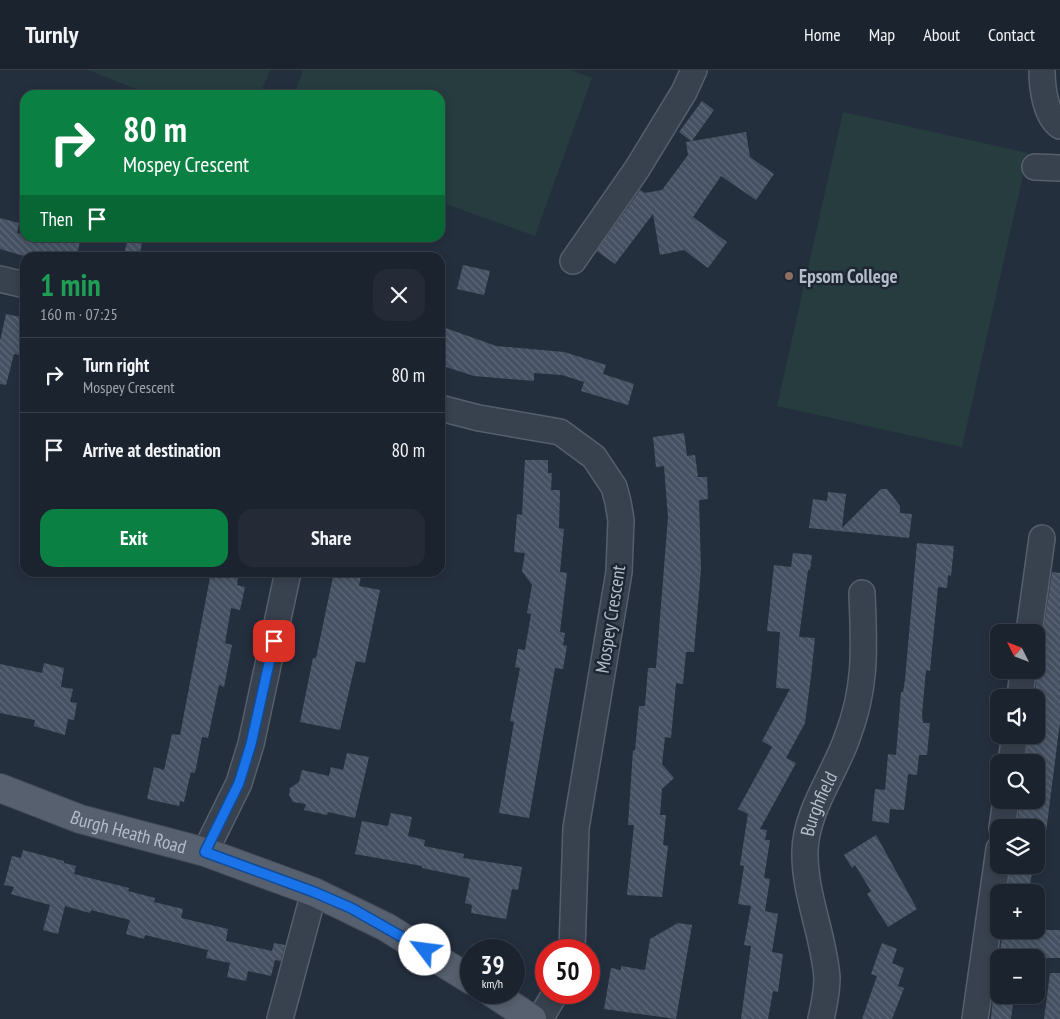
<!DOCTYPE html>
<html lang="en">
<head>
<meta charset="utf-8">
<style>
  body { margin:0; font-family:"PT Sans Narrow",sans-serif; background:#242b36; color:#f1f3f6; height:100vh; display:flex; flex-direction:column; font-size:19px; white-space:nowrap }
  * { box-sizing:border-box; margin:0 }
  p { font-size:16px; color:#a0a4aa }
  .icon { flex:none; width:28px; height:28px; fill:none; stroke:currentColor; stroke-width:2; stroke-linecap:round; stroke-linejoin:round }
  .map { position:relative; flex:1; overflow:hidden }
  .panel { position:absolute; left:20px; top:182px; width:425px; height:325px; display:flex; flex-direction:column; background:#1b232e; border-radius:15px; box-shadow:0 2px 8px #0003,0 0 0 1px #39404a }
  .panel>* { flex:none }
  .hud { position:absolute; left:20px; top:20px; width:425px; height:152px; border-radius:15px; box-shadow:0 2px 8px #0003,0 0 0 1px #39404a; background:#0b8043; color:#fff; overflow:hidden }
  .needle { width:32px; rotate:312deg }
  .fabs { position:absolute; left:990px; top:554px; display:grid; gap:10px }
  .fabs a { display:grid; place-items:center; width:55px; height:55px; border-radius:10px; background:#1b232e; box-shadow:0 2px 8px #0003,0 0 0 1px #39404a; font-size:25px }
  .speed { position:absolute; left:460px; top:869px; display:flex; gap:10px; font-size:25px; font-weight:700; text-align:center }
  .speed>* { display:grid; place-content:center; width:65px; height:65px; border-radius:50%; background:#1b232e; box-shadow:0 2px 8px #0003,0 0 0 1px #39404a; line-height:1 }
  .speed small { font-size:12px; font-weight:400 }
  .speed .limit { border:8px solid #d22; background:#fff; color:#111 }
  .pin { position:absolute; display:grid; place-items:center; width:42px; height:42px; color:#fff; margin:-21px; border-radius:10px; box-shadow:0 2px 8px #0006 }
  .me { position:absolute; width:55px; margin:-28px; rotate:300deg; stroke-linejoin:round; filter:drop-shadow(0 0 4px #0008) }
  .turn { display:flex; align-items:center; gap:18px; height:105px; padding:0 20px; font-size:22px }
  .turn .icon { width:65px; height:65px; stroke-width:2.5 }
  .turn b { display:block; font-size:35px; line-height:42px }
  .then { display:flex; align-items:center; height:48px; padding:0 20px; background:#0003; gap:10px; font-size:19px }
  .round { display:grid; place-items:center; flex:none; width:52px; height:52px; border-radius:15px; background:#242b36 }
  .overview { display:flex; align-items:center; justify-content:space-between; height:85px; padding:0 20px }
  h1 { font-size:30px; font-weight:700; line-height:38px; color:#1e9e55 }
  .action { display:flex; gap:10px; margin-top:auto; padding:10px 20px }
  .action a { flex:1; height:58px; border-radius:15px; background:#0b8043; color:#fff; font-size:20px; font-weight:700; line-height:58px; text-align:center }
  .action a+a { background:#242b36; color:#f1f3f6 }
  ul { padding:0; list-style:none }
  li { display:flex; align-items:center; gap:15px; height:75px; padding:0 20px; border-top:1px solid #39404a }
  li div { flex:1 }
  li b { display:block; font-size:19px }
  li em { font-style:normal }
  header { display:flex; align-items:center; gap:30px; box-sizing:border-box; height:70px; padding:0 25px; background:#1b232e; border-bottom:1px solid #39404a }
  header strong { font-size:24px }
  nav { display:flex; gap:28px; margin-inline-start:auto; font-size:18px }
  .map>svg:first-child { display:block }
  .green { fill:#263c3f }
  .building { fill:url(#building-back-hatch) }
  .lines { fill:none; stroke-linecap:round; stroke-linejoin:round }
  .minor-casing { stroke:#565f6c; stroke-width:28 }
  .major-casing { stroke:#414a57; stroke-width:30 }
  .minor { stroke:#38414e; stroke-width:25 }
  .major { stroke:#56606e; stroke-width:28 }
  .route-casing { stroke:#114b97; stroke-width:12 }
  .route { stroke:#1a73e8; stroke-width:9 }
  .education-dot { fill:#8d6e63; stroke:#1d2633; stroke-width:2 }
  .labels { text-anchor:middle; stroke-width:5; stroke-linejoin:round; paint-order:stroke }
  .poi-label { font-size:19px; font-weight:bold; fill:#b4bcc9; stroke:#1d2633; text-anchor:start }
  .street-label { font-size:19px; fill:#b4bcc9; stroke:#1d2633 }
</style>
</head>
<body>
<header>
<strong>Turnly</strong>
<nav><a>Home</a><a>Map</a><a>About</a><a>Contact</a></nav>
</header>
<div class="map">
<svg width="1060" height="949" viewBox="0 0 1060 949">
  <defs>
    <pattern id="building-back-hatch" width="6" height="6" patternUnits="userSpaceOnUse" patternTransform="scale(1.25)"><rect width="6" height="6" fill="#455162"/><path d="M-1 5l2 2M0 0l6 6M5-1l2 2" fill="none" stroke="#5d6877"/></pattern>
  </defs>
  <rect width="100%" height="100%" fill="#242f3e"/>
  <g class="green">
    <polygon points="88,0 270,0 260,25 151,25"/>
    <polygon points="303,0 571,0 592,8 535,166 440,132 440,25 294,25"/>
    <polygon points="843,42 1028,83 962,377 777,336"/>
  </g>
  <g class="building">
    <polygon points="702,31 714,40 692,71 746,62 750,87 774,104 756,130 721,106 693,147 727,172 708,198 684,180 660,185 653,144 615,194 597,181 640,120 645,123 662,120 688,85 686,72 691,71 679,62"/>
    <polygon points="0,148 19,153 17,163 25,165 25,168 81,168 76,188 31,188 0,179"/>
    <polygon points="128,168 143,168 139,188 123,188"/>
    <polygon points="463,195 490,201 484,225 457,219"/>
    <polygon points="6,244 21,247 20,253 25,254 25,286 14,284 6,315 0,314 0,271"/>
    <polygon points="440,256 496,276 564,282 606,295 603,304 634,314 628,335 581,321 584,312 562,305 534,303 534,311 474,306 440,295"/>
    <polygon points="684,363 687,386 695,385 698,407 707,407 708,429 699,430 701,499 694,582 686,582 683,614 676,613 671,668 665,667 662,694 674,708 662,719 660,745 666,745 663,775 668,776 662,827 627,825 634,755 628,755 633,680 635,681 639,636 645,636 648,598 656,598 668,447 664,396 656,397 653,367"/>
    <polygon points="525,390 548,390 548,403 552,403 551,420 560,420 559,458 564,459 560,502 567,503 560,562 565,563 563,575 567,576 563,599 555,598 529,748 499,743 514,652 510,651 520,598 515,597 518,579 525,580 531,544 527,543 532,515 522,501 525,483 514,482 517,444 522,445"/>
    <polygon points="881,419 887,419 900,436 900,443 912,444 909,468 809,458 813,429 827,431 828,422 846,424 842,458"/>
    <polygon points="917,473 954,476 951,506 948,505 947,518 938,517 930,601 926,600 922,644 923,653 930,653 927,685 919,685 917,705 908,704 904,740 890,739 889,753 872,751 875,719 885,720 888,684 896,685 901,622 903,622 905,610"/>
    <polygon points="793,483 812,485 810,500 808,500 799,567 815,568 811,606 805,653 786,688 796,693 760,759 767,760 765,770 770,770 764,808 770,809 765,841 778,844 772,882 783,884 778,922 773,921 768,949 741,949 751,876 744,875 751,836 738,834 744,796 740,795 748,744 738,739 772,677 762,671 790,619 776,618 780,562 767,561 774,495 791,497"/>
    <polygon points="211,502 239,502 237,515 245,517 240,540 231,538 225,573 232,575 224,617 219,615 208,668 202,667 195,703 191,702 184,732 180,731 179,736 147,729 154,697 164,700 172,664 180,665"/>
    <polygon points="334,502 362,502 359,516 380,520 365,593 356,591 340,660 300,652 313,588 316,588"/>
    <polygon points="1052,502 1060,503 1060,652 1046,762 1036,761 1036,758 1017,758 1020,730 1036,730 1036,692 1025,692 1029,665 1036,665 1036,590 1039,590"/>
    <polygon points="44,593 64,598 61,617 73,619 70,632 77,633 74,650 68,649 65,665 34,656 35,650 0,643 0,594 42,603"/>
    <polygon points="347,683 369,687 355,748 328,742 327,745 304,740 306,734 293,732 289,725 290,718 299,712 302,700 329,706 331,697 343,700"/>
    <polygon points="391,743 412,747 408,766 425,770 424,776 464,784 463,788 522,797 518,820 512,819 506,849 471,843 472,835 465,833 470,808 422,798 422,796 355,784 362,751 388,756"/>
    <polygon points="876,765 917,839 888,857 867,824 871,821 855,795 852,798 844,785"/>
    <polygon points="23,780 64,791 64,793 76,796 74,804 129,818 128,821 155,828 154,832 183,839 181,848 228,859 226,871 272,881 274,873 285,875 281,891 275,890 271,906 248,901 246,911 227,907 230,893 206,888 208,880 145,865 144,869 126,864 130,850 91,840 90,843 65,836 58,864 43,860 50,835 11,824 14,817 4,815 12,786 21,788"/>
    <polygon points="1011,795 1033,795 1029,822 1007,822"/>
    <polygon points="678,853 692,855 676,949 604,939 611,898 621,900 621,896 645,900 650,869"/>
    <polygon points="1003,860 1060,860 1060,888 999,888"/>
    <polygon points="882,873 897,879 892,893 904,898 898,916 904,918 892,949 862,949 877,906 871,904"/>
    <polygon points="1050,903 1060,903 1060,949 1044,949"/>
    <polygon points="993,925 1014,925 1011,949 991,949"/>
  </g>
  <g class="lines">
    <g class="minor-casing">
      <g id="minor">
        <path d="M1042,0C1042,16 1045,46 1060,56"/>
        <polyline points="1035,97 1060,98"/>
        <polyline points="573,191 637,99 684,22 694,0"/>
        <polyline points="0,209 25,215"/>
        <polyline points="440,338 479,348 560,362 594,387 614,417 618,432 621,450 619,502 576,758 572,880"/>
        <polyline points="1029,562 1042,468"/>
        <polyline points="1020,628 1023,600"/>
        <polyline points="1011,692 1015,665"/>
        <polyline points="1002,758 1006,730"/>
        <polyline points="205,782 239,713 251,674 288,502"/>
        <polyline points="280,949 314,822"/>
        <polyline points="540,949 556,922"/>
        <path id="s1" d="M821,949C824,936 827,921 827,908C824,865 804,824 805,781C806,741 834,705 847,668C867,616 864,578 862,523"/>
        <polyline points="975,949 999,779"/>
      </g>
    </g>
    <g class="major-casing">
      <g id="major">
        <path id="s2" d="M0,718L80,749L205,782L314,822L386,857L471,910"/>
        <polyline points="491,922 532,949"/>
      </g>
    </g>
    <use href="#minor" class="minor"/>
    <use href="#major" class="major"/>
  </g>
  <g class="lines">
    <g class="route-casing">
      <polyline id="route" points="274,571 251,674 239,713 205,782 314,822 351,838 425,880"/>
    </g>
    <use href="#route" class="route"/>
  </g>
  <circle class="education-dot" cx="789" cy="206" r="5"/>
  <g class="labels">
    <g class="poi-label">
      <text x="799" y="213">Epsom College</text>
    </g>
    <g class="street-label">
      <text transform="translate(610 549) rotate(-81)" y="7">Mospey Crescent</text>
      <text dy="7" stroke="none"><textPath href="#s1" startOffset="220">Burghfield</textPath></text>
      <text dy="7" stroke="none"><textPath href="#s2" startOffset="136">Burgh Heath Road</textPath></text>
    </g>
  </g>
</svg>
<div class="fabs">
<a><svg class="needle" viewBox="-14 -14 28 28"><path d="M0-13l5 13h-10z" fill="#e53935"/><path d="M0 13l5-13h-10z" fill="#a0a4aa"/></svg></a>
<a><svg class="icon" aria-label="sound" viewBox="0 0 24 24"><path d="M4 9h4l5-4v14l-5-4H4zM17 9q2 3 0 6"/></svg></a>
<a><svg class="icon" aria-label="search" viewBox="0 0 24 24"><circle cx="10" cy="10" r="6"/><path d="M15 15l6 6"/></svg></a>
<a><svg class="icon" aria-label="layers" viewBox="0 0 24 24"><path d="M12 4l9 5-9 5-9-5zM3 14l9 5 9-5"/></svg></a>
<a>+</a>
<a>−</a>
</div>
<div class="speed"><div>39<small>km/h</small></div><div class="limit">50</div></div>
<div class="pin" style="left:274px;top:571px;background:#d93025"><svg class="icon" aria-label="arrive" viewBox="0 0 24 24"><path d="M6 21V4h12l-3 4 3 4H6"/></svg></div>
<svg class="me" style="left:425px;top:880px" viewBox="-20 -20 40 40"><circle r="19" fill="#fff"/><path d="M0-13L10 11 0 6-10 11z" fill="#1a73e8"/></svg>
<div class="hud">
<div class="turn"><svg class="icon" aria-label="right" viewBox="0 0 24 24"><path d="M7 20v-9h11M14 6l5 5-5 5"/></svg><div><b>80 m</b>Mospey Crescent</div></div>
<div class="then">Then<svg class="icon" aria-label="arrive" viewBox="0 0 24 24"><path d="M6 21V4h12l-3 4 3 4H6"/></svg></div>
</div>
<section class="panel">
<div class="overview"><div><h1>1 min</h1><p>160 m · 07:25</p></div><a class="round"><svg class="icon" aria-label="close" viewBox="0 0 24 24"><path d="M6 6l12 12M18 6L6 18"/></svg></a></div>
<ul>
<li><svg class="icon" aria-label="right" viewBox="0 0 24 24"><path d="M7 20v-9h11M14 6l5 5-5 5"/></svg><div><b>Turn right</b><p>Mospey Crescent</p></div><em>80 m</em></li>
<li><svg class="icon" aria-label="arrive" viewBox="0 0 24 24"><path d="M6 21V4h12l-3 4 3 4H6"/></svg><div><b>Arrive at destination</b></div><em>80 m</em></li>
</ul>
<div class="action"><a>Exit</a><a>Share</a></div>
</section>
</div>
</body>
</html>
